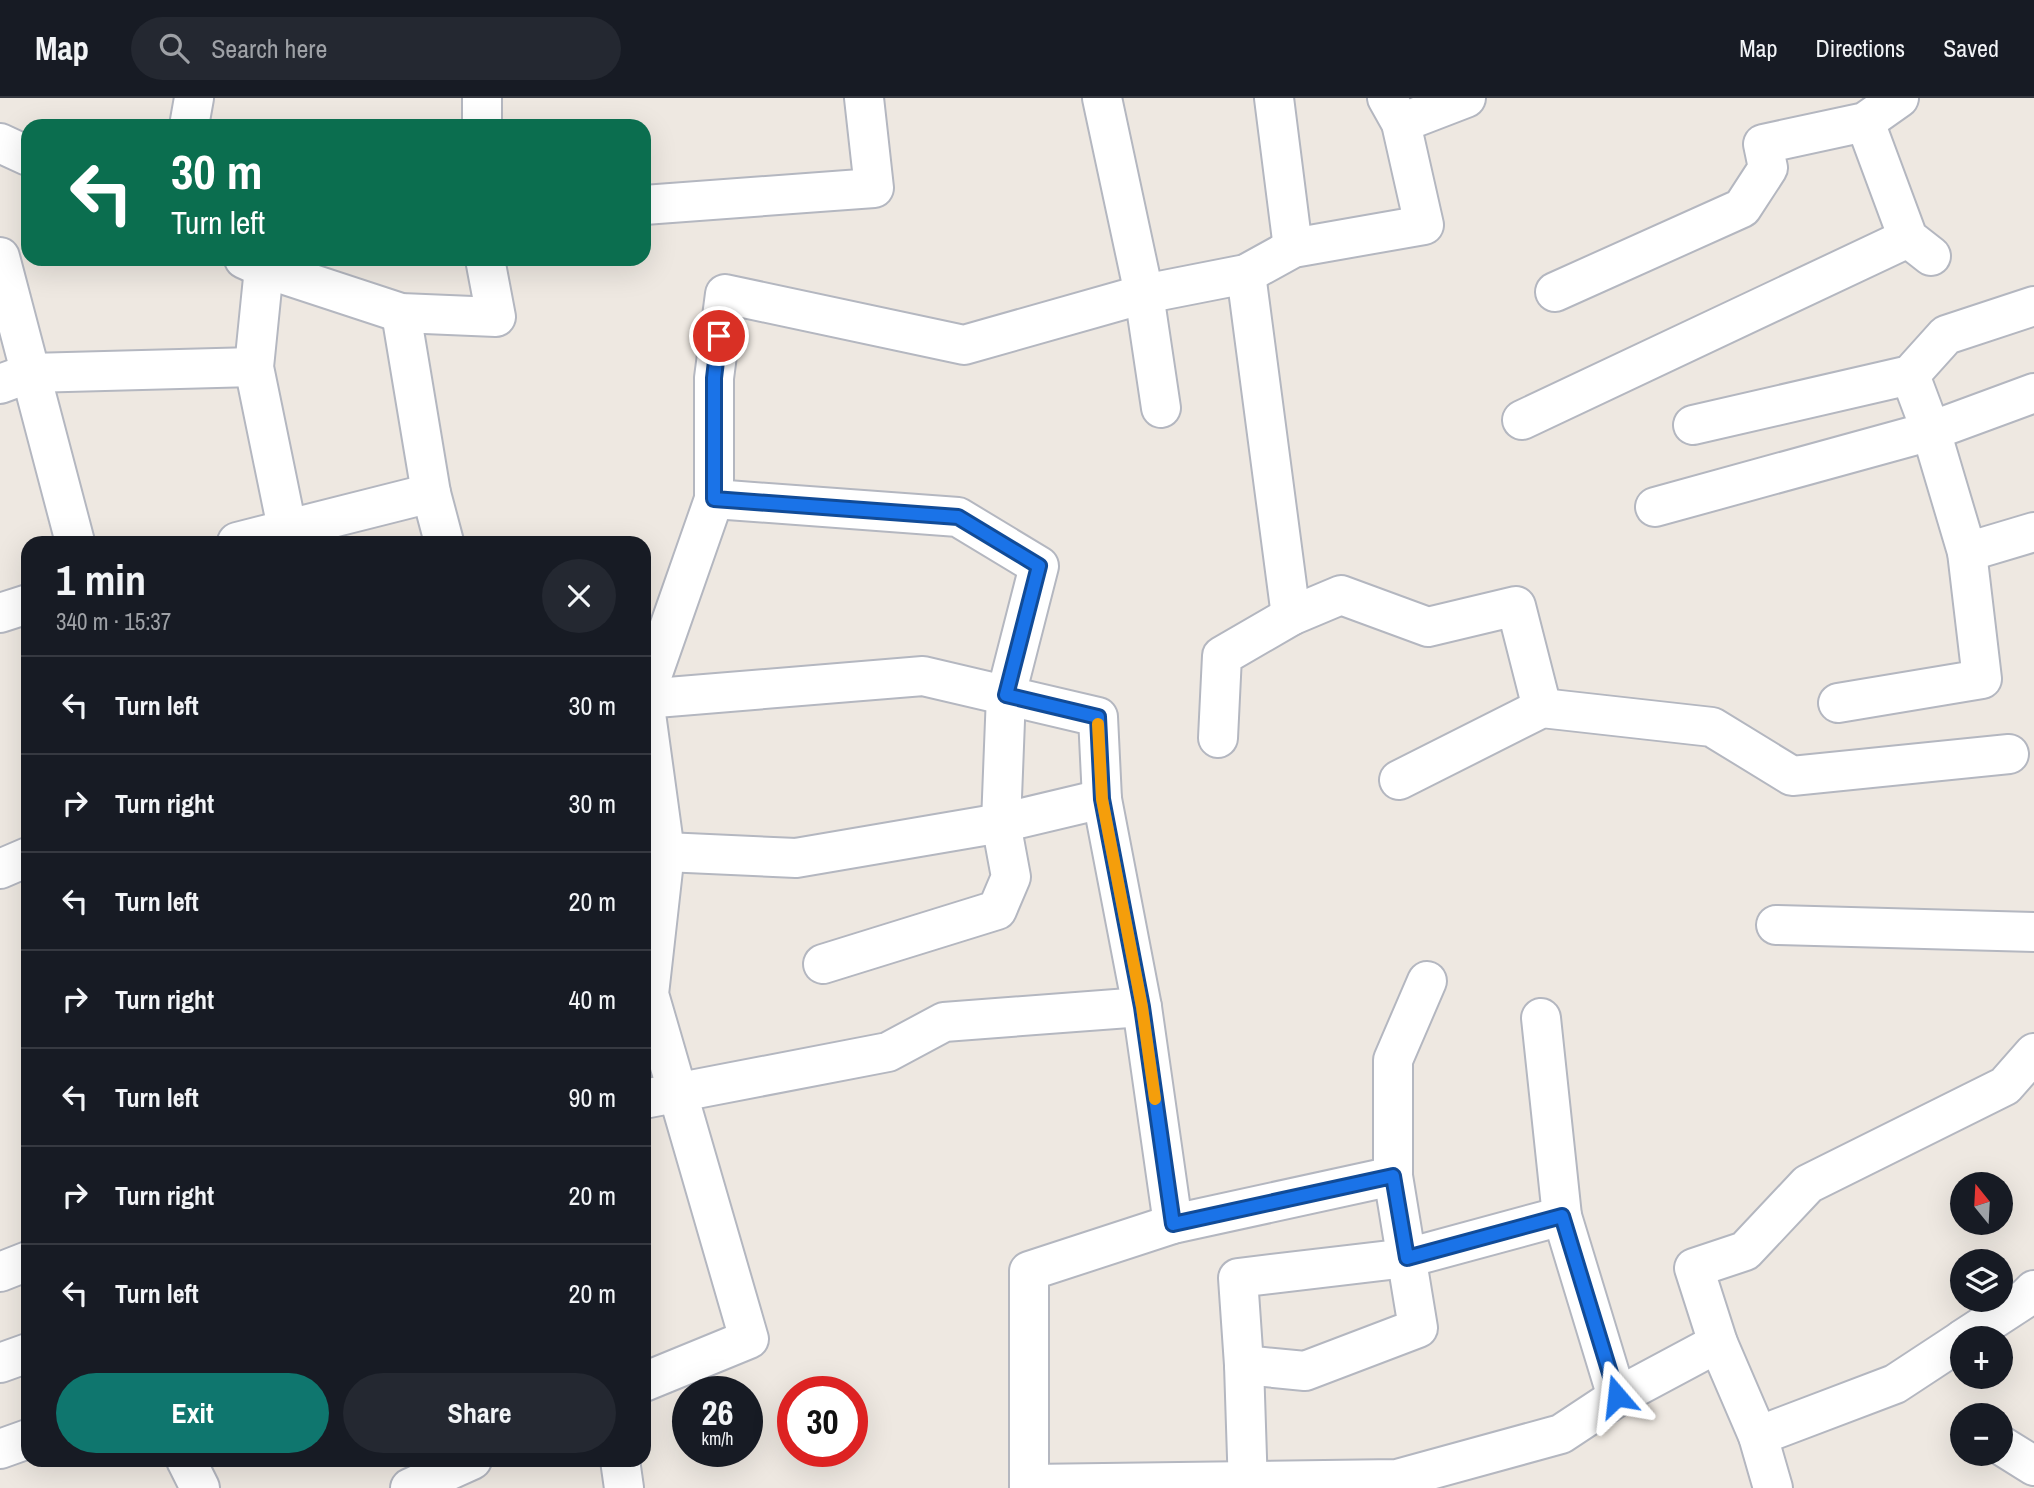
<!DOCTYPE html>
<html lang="en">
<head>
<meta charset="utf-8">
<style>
  body { margin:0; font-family:"Archivo Narrow",sans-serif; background:#242831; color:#f1f3f6; height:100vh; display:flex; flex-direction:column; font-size:26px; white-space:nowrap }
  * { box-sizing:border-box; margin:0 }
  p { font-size:23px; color:#9ea1a6 }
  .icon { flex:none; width:38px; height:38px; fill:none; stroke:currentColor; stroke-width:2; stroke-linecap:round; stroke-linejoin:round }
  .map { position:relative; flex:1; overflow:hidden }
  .sheet { position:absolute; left:21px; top:438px; width:630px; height:931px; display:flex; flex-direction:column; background:#171b24; border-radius:21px; box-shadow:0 7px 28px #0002 }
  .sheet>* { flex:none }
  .hud { position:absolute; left:21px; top:21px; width:630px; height:147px; border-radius:21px; box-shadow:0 7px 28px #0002; background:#0b6e4f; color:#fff; overflow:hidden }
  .needle { width:46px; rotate:342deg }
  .fabs { position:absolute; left:1950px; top:1074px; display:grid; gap:14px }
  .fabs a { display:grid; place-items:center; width:63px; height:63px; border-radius:50%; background:#171b24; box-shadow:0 7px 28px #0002; font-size:35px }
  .speed { position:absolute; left:672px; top:1278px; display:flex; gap:14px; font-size:35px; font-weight:700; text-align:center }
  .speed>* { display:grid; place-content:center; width:91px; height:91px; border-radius:50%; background:#171b24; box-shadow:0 7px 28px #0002; line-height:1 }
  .speed small { font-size:18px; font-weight:400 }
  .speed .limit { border:10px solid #d22; background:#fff; color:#111 }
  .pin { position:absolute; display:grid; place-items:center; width:60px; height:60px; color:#fff; margin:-30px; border:4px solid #fff; border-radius:50%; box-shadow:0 2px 7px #0007 }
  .me { position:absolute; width:77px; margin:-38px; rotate:343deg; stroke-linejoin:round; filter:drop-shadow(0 0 5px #0008) }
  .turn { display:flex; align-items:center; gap:24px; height:147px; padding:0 35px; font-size:32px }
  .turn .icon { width:91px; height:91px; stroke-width:2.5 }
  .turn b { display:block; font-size:49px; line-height:60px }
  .round { display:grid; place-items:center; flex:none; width:74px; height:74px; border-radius:37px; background:#242831 }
  .head { display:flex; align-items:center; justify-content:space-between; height:119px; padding:0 35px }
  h1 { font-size:42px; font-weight:700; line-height:52px }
  .primary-button { display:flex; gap:14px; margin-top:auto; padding:14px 35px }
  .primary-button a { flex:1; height:80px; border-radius:42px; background:#0f766e; color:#fff; font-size:28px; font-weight:700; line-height:80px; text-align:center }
  .primary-button a+a { background:#242831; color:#f1f3f6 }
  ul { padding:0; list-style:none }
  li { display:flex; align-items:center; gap:21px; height:98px; padding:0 35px; border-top:2px solid #363941 }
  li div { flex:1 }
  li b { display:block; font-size:26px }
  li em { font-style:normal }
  header { display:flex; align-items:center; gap:42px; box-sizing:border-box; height:98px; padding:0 35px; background:#171b24; border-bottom:2px solid #363941 }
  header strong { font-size:33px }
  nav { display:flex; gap:38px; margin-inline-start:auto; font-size:24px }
  .search { width:490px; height:63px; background:#242831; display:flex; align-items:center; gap:18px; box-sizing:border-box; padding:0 24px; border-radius:38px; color:#9ea1a6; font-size:26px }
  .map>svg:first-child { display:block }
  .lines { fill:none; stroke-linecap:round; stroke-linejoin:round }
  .minor-casing { stroke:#b4b7c0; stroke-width:42 }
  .minor { stroke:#fff; stroke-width:38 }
  .route-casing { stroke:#114b97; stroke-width:18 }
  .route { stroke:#1a73e8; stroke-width:12 }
  .slow { stroke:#f59e0b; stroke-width:12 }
</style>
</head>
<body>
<header>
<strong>Map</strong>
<div class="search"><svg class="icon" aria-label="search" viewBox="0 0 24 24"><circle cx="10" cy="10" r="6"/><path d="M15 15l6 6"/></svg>Search here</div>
<nav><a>Map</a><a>Directions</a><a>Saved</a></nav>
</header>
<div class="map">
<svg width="2034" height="1390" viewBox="0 0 2034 1390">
  <rect width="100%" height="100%" fill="#eee8e1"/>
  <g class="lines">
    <g class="minor-casing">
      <g id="minor">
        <polyline points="1102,0 1144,196 1161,310"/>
        <polyline points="1274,0 1293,150"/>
        <polyline points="1865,24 1908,140 1931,158"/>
        <polyline points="1401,25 1466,0"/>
        <polyline points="189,28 194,0"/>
        <polyline points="482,28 482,0"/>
        <polyline points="0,45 28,58"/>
        <polyline points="644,107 874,90 864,0"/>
        <polyline points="0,159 75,444"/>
        <polyline points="244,161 264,170 401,215 496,219 485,161"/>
        <polyline points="264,170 254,269 287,430"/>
        <polyline points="1246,176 1291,518"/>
        <polyline points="1555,194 1742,110 1768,70 1763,46 1865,24 1899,0"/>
        <polyline points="401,215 431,395 444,444"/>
        <polyline points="0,286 30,275 254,269"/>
        <polyline points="1522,322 1908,140"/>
        <polyline points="1693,327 1910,277 1946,237 2034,208"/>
        <polyline points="714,401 958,419 1039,468 1006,597 1001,725 1011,779 997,812 823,866"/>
        <polyline points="1655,409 1931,333 2034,295"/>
        <polyline points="237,444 431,395"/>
        <polyline points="1967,454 2034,434"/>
        <polyline points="0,515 28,506"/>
        <polyline points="644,601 923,578 1098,619 1102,701 1142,909 1173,1126"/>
        <polyline points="1838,605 1982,581 1967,454 1931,333 1910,277"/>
        <polyline points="1218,640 1222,558 1291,518 1341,497 1428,529 1516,508 1542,610"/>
        <polyline points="1399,682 1542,610 1712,629 1792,678 2009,656"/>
        <polyline points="665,754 796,760 1001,725 1102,701"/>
        <polyline points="0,771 28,759"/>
        <polyline points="1776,827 2034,834"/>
        <polyline points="1541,920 1562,1118 1617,1299"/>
        <polyline points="644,1001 888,954 944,924 1142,909"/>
        <polyline points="0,1174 28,1163"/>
        <polyline points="1963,1241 2026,1200 2034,1192"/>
        <polyline points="0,1265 28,1255"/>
        <polyline points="1244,1267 1305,1273 1418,1230 1393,1078 1393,962 1427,883"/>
        <polyline points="644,1284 749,1241 649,896 665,754 644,601 714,401 714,280 725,196 964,247 1144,196 1246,176 1293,150 1424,127 1401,25 1387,0"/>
        <polyline points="1758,1338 1895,1286 1962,1242"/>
        <polyline points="2002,1348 2034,1368"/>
        <polyline points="0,1351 28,1341"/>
        <polyline points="186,1362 200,1390"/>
        <polyline points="620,1362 624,1390"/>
        <polyline points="1029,1386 1397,1381 1561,1336 1617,1299 1718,1245"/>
        <polyline points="410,1390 472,1362"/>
        <polyline points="1029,1390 1029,1173 1173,1126 1393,1078"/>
        <polyline points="1248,1390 1244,1267 1238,1180 1407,1160 1562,1118"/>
        <polyline points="1773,1390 1758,1338 1718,1245 1694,1170 1745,1153 1808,1086 2005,988 2034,955"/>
      </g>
    </g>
    <use href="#minor" class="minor"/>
  </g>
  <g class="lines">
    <g class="route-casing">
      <polyline id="route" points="719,238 714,280 714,401 958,419 1039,468 1006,597 1098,619 1102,701 1142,909 1173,1126 1393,1078 1407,1160 1562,1118 1617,1298"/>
    </g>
    <use href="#route" class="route"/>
    <polyline class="slow" points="1098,626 1102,701 1142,909 1155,1001"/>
  </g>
</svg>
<div class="fabs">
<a><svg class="needle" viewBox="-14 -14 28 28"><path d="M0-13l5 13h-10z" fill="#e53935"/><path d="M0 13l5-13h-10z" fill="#9ea1a6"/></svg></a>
<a><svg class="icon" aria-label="layers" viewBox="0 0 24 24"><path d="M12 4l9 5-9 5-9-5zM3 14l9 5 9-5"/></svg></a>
<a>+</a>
<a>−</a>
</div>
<div class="speed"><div>26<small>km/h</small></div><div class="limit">30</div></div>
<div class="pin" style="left:719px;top:238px;background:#d93025"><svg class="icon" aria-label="arrive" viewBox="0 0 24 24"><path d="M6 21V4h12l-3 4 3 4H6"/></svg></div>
<svg class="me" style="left:1617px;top:1298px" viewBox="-20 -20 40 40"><path d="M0-17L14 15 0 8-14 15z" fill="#1a73e8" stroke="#fff" stroke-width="4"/></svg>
<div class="hud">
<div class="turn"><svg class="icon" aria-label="left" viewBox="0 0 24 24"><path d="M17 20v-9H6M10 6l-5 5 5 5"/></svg><div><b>30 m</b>Turn left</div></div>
</div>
<section class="sheet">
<div class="head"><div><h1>1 min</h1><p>340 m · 15:37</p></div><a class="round"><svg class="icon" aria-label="close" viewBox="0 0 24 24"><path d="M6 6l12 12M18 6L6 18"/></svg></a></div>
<ul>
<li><svg class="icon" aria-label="left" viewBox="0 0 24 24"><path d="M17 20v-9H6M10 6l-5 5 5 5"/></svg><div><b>Turn left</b></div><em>30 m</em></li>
<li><svg class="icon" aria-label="right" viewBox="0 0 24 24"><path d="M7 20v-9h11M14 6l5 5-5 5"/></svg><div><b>Turn right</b></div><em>30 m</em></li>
<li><svg class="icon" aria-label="left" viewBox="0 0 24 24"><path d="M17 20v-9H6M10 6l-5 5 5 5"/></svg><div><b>Turn left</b></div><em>20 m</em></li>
<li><svg class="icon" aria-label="right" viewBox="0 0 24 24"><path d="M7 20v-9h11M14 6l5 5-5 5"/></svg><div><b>Turn right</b></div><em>40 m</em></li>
<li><svg class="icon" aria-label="left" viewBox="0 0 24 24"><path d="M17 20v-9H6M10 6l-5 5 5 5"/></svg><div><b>Turn left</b></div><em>90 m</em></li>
<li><svg class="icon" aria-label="right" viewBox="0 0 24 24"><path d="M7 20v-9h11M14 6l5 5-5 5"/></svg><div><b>Turn right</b></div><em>20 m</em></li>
<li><svg class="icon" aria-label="left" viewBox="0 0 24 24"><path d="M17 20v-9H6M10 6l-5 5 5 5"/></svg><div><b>Turn left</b></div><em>20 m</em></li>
</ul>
<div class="primary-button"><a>Exit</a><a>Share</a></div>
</section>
</div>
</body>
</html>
